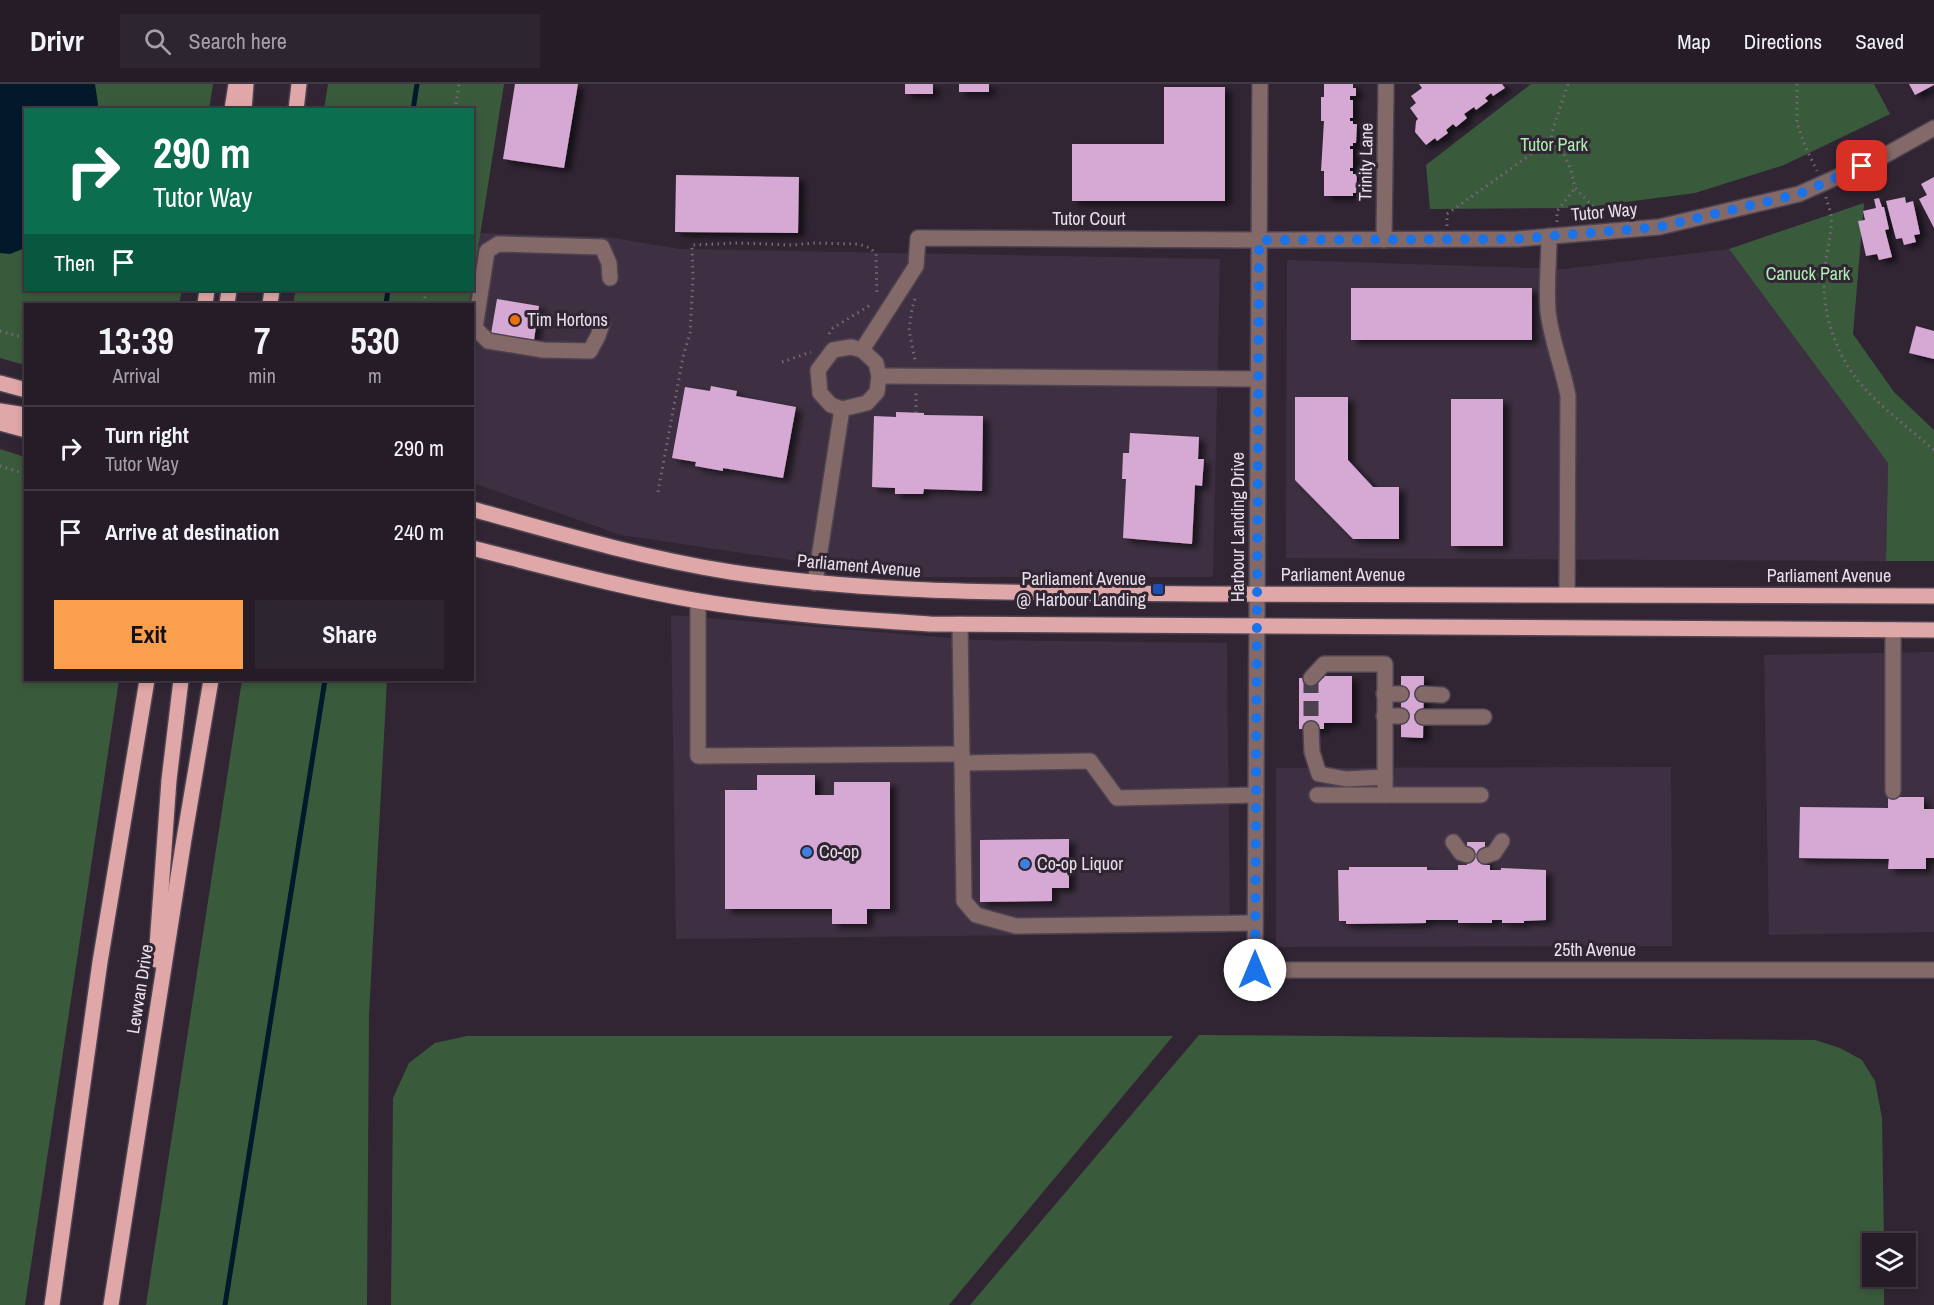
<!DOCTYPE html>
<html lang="en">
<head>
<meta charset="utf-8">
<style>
  body { margin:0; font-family:"Archivo Narrow",sans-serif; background:#2d252f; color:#f1f3f6; height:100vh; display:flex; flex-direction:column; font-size:22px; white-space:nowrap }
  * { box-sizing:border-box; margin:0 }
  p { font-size:20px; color:#a3a1a7 }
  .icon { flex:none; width:33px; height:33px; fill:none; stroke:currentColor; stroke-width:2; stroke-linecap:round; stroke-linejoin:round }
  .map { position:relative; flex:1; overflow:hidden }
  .drawer { position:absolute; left:24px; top:219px; width:450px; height:378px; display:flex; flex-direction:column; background:#251c27; border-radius:0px; box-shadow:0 3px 9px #0003,0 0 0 2px #423a44 }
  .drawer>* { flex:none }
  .hud { position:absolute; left:24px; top:24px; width:450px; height:183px; border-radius:0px; box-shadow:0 3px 9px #0003,0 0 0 2px #423a44; background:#0b6e4f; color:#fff; overflow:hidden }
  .fabs { position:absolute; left:1862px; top:1149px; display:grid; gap:12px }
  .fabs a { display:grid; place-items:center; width:54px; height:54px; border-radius:0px; background:#251c27; box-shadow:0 3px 9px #0003,0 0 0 2px #423a44; font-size:30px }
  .pin { position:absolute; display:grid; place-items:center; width:51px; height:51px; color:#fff; margin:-26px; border-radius:12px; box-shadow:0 3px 9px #0006 }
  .me { position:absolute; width:66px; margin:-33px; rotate:0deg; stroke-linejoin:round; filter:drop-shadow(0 0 4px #0008) }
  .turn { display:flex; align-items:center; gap:21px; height:126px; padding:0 30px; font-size:27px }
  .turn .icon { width:78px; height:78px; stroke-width:2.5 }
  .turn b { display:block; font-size:42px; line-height:51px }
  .then { display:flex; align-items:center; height:57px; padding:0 30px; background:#0003; gap:12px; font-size:22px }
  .eta { display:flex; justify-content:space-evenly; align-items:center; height:102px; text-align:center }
  .eta b { font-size:36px; font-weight:700; line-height:42px }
  .primary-button { display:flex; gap:12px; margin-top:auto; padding:12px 30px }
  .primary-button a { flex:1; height:69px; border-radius:0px; background:#fa9f4e; color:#111; font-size:24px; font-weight:700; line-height:69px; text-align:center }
  .primary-button a+a { background:#2d252f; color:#f1f3f6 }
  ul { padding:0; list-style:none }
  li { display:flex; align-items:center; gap:18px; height:84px; padding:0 30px; border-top:2px solid #423a44 }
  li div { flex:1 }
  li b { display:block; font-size:22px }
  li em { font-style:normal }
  header { display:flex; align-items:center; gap:36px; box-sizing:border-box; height:84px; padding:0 30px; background:#251c27; border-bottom:2px solid #423a44 }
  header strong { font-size:28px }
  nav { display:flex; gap:33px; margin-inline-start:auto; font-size:21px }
  .search { width:420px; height:54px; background:#2d252f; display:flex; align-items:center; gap:15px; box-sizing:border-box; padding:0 21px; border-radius:0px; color:#a3a1a7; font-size:22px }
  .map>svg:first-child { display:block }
  .built { fill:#3e3042 }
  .green { fill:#3a5a3c }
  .water { fill:#01192b }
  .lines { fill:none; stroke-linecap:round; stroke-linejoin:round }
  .stream { stroke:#01192b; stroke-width:5 }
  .building { fill:#d6a9d4; filter:url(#shadow) }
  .minor-tunnel { stroke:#4c414f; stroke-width:15; stroke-dasharray:15 8; stroke-linecap:butt }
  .minor-casing { stroke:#4e4351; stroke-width:18 }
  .major-casing { stroke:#4e4351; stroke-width:18 }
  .path { stroke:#746a76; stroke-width:3; stroke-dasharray:1.5 4.5; stroke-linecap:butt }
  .minor { stroke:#846969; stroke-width:15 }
  .major { stroke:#e0a7a8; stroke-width:15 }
  .route { stroke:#1a73e8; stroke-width:10; stroke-dasharray:0 18 }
  .food-dot { fill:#e8710a; stroke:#312534; stroke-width:2 }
  .transit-dot { fill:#1a4fb4; stroke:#312534; stroke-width:2 }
  .shop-dot { fill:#3f7fe0; stroke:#312534; stroke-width:2 }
  .labels { text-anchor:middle; stroke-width:6; stroke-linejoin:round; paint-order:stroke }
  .park-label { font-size:18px; fill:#aceeaf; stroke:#312534 }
  .street-label { font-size:18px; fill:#e7e0e9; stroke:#312534 }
  .poi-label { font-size:18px; fill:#e7e0e9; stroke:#312534; text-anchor:start }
</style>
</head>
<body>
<header>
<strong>Drivr</strong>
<div class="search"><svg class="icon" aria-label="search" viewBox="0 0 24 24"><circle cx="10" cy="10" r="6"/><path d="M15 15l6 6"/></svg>Search here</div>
<nav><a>Map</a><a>Directions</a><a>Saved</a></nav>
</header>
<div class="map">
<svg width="1934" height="1221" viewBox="0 0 1934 1221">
  <defs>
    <filter id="shadow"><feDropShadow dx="6" dy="4" stdDeviation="3" flood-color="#0009"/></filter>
  </defs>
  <rect width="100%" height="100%" fill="#312534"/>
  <g class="built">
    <polygon points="480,149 607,153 680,165 1220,175 1213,493 905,493 621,451 473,399 472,220 469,220 471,206 472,206"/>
    <polygon points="1729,165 1888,379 1886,477 1286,474 1287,176 1564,185"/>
    <polygon points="671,531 975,556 1227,559 1230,849 676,855"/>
    <polygon points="1934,568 1934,848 1769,851 1764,571"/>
    <polygon points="1671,683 1672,862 1276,863 1276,684"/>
  </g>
  <g class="green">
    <polygon points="0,0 213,0 209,25 26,26 26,206 182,206 179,220 26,220 25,281 0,274"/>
    <polygon points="328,0 504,0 473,196 472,26 324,25"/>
    <polygon points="1531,0 1874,0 1890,30 1784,81 1695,109 1580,124 1430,125 1426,81"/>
    <polygon points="1864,119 1853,250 1894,308 1934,346 1934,477 1886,477 1888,379 1729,165"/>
    <polygon points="296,206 471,206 469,220 293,220"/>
    <polygon points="0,365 25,373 26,596 119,596 25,1221 0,1221"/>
    <polygon points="242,596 387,596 369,931 367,1221 146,1221"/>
    <polygon points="1199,951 1815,956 1840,964 1862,976 1875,997 1882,1034 1884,1159 1872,1160 1872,1192 1884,1193 1884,1221 970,1221"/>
    <polygon points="467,952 1173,952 949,1221 391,1221 393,1014 409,979 435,959"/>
  </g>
  <polygon class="water" points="0,0 95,0 98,20 97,25 26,26 25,164 10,170 0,169"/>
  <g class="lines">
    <g class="stream">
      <polyline points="413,26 417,0"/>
      <polyline points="386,220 388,206"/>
      <polyline points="225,1221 325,596"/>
    </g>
  </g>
  <g class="building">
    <polygon points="515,0 578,0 564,84 503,75"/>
    <rect x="905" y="0" width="28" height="10"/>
    <rect x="959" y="0" width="30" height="8"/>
    <polygon points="1324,0 1353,0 1353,4 1356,4 1356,12 1350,12 1350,16 1353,16 1353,34 1350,34 1350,37 1353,37 1353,40 1357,40 1356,59 1353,59 1353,62 1350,62 1350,65 1353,65 1353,84 1350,84 1350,87 1353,87 1353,90 1357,90 1356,109 1353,109 1353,112 1324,112 1324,87 1321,87 1324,37 1321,37 1321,13 1324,13"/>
    <polygon points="1419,0 1502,0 1505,4 1493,12 1491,9 1485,14 1488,17 1476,26 1474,23 1464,30 1467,34 1456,43 1453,40 1446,46 1448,49 1437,57 1435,54 1426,61 1415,48 1416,37 1418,35 1410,24 1416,19 1411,12 1422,4"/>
    <polygon points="1909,0 1934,0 1934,1 1915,11"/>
    <polygon points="1164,3 1225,3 1225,117 1072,117 1072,60 1164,60"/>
    <polygon points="676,91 799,93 798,149 675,148"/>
    <polygon points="1934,93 1934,144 1919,115 1927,111 1921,100"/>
    <polygon points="1905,113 1906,119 1913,117 1920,150 1914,151 1916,158 1904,161 1902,154 1896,155 1886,117"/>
    <polygon points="1879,114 1882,123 1884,123 1889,145 1885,146 1892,173 1879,176 1877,170 1866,172 1858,137 1865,136 1863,127 1876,124 1874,115"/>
    <rect x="1351" y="204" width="181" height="52"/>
    <polygon points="497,215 539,222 534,256 491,250"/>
    <polygon points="1916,242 1934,247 1934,275 1909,269"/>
    <polygon points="711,302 737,307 736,312 796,323 783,394 723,384 723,387 695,382 696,378 672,374 685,303 710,307"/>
    <polygon points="1295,313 1348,313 1348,376 1373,403 1399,403 1399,455 1353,455 1295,396"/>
    <rect x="1451" y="315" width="52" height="147"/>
    <polygon points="896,328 924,329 924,331 983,332 982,407 924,405 923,410 895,410 895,404 872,403 874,332 896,333"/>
    <polygon points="1130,349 1199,353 1198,375 1204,375 1202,402 1195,401 1192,460 1123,454 1126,395 1122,395 1123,369 1129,369"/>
    <polygon points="1324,592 1352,592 1352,639 1324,639 1324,645 1299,645 1299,594 1324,594"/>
    <polygon points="1401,592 1424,592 1423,654 1401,653"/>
    <polygon points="757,691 815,691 815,711 834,711 834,698 890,698 890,825 867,825 867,840 832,840 832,825 725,825 725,706 757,706"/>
    <polygon points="1888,713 1924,713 1924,725 1934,725 1934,774 1926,774 1926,785 1888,785 1889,775 1799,774 1800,723 1888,724"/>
    <polygon points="1069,755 1069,804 1052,804 1052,817 980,818 980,756"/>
    <polygon points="1467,758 1485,758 1485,781 1490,781 1490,786 1501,786 1501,784 1546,786 1546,836 1524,837 1524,839 1502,839 1502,836 1492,836 1492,839 1458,839 1458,836 1426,836 1426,839 1346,840 1346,837 1339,837 1338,786 1349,786 1349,783 1427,783 1427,786 1458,786 1458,781 1467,781"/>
  </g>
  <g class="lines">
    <polyline class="minor-tunnel" points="1311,594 1311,645"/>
    <g class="minor-casing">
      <g id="minor">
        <polyline points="1260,0 1255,886 1934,886"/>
        <path d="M1549,152C1549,177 1546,203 1548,227C1551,256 1563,284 1568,312L1567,511"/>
        <polyline points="1384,156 1386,0"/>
        <polyline points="602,240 598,252 590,267 543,266 488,257 475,244 487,167 498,160 602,163 609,179 610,194"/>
        <polygon points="851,263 862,266 876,279 879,292 877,308 867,319 842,325 831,321 820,309 818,286 833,266"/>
        <polyline points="862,266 916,182 918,154 1259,156 1517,155 1659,143 1799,110 1882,73 1934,44"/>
        <polyline points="879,292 1258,295"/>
        <polyline points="815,499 842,325"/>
        <polyline points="698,517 698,672 962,670"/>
        <polyline points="960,540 964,817 976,831 1016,842 1255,839"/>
        <polyline points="1893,546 1893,707"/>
        <polyline points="1311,594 1324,580 1385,580 1385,711"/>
        <polyline points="1384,610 1401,610"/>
        <polyline points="1423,610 1442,611"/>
        <polyline points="1384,632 1401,632"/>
        <polyline points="1423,633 1484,633"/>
        <polyline points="1311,645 1312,668 1319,690 1346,695 1385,693"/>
        <polyline points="962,679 1090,677 1117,714 1256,711"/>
        <polyline points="1317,711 1481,711"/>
        <polyline points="1453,758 1461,769 1467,771"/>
        <polyline points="1485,772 1494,769 1502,757"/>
      </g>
    </g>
    <g class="major-casing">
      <g id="major">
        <polyline points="232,26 236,0"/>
        <polyline points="244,26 246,0"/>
        <polyline points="296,26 299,0"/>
        <polyline points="205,220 207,206"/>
        <polyline points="227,220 229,206"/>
        <polyline points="270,220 272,206"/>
        <polyline points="0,299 26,306"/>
        <polyline points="0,327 26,331"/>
        <polyline points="0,339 26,346"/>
        <path d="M472,425C558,449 643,474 731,488C887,512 1045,508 1203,510C1446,512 1690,512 1934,512"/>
        <path d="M472,464C548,483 623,504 699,517C776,530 852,535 930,540L1934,546"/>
        <polyline points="156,876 169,696 181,596"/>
        <polyline points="52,1221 100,878 147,596"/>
        <polyline points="111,1221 184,755 211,596"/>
      </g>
    </g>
    <g class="path">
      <polyline points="1568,0 1553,45 1551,56 1564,71 1571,86 1575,104 1603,133"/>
      <polyline points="1797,0 1797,39 1805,62 1817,87"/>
      <polyline points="455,26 459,0"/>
      <path d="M1826,113C1827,119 1830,125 1831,131C1833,149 1825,172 1824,191C1822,231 1837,275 1865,305C1886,327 1911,346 1934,366"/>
      <polyline points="1557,138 1557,127 1575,104"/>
      <polyline points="1447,142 1447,130 1551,56"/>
      <polyline points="915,215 912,225 909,246 915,276"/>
      <polyline points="424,220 426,206"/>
      <polyline points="0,247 26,254"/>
      <polyline points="829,250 833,244 872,220"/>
      <polyline points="782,278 811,268"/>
      <polyline points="916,329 916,307"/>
      <polyline points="0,382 26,390"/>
      <polyline points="658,408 683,273 690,249 693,194 692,161 738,159 794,161 813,159 859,160 870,164 876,170 877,212"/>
    </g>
    <use href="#minor" class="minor"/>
    <use href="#major" class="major"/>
  </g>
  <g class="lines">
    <polyline class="route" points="1255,886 1259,156 1517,155 1659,143 1799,110 1862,82"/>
  </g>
  <circle class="food-dot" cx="515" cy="236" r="6"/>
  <rect class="transit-dot" x="1152" y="499" width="12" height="12" rx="3"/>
  <g class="shop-dot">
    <circle cx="807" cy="768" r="6"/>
    <circle cx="1025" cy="780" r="6"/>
  </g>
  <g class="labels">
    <g class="park-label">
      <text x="1554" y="67">Tutor Park</text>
      <text x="1808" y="196">Canuck Park</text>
    </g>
    <g class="street-label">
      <text transform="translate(1366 78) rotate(-89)" y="6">Trinity Lane</text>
      <text transform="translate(1604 128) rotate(-5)" y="6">Tutor Way</text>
      <text x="1089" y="141">Tutor Court</text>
      <text transform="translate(1238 443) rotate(-90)" y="6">Harbour Landing Drive</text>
      <text transform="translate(859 482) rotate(5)" y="6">Parliament Avenue</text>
      <text x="1343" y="497">Parliament Avenue</text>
      <text x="1829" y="498">Parliament Avenue</text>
      <text x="1595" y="872">25th Avenue</text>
      <text transform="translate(140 905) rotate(-81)" y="6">Lewvan Drive</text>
    </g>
    <g class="poi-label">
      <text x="527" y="242">Tim Hortons</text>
      <text x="1146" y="501" text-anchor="end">Parliament Avenue<tspan x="1146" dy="21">@ Harbour Landing</tspan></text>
      <text x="819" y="774">Co-op</text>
      <text x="1037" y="786">Co-op Liquor</text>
    </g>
  </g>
</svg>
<div class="fabs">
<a><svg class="icon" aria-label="layers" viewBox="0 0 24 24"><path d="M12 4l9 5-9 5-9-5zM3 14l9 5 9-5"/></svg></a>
</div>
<div class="pin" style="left:1862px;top:82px;background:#d93025"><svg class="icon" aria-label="arrive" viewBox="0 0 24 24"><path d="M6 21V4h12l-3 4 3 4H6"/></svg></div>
<svg class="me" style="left:1255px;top:886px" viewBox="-20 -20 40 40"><circle r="19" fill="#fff"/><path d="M0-13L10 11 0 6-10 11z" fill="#1a73e8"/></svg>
<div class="hud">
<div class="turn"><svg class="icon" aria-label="right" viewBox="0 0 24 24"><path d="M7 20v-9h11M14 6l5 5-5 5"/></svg><div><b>290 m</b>Tutor Way</div></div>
<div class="then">Then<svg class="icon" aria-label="arrive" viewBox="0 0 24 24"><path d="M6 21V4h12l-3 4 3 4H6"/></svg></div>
</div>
<section class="drawer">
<div class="eta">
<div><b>13:39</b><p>Arrival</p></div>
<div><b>7</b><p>min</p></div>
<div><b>530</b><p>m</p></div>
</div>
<ul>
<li><svg class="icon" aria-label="right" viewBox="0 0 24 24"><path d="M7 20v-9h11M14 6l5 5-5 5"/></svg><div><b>Turn right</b><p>Tutor Way</p></div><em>290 m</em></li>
<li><svg class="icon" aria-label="arrive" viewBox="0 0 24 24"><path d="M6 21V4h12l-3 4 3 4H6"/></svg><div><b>Arrive at destination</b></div><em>240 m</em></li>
</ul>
<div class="primary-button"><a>Exit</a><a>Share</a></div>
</section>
</div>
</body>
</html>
